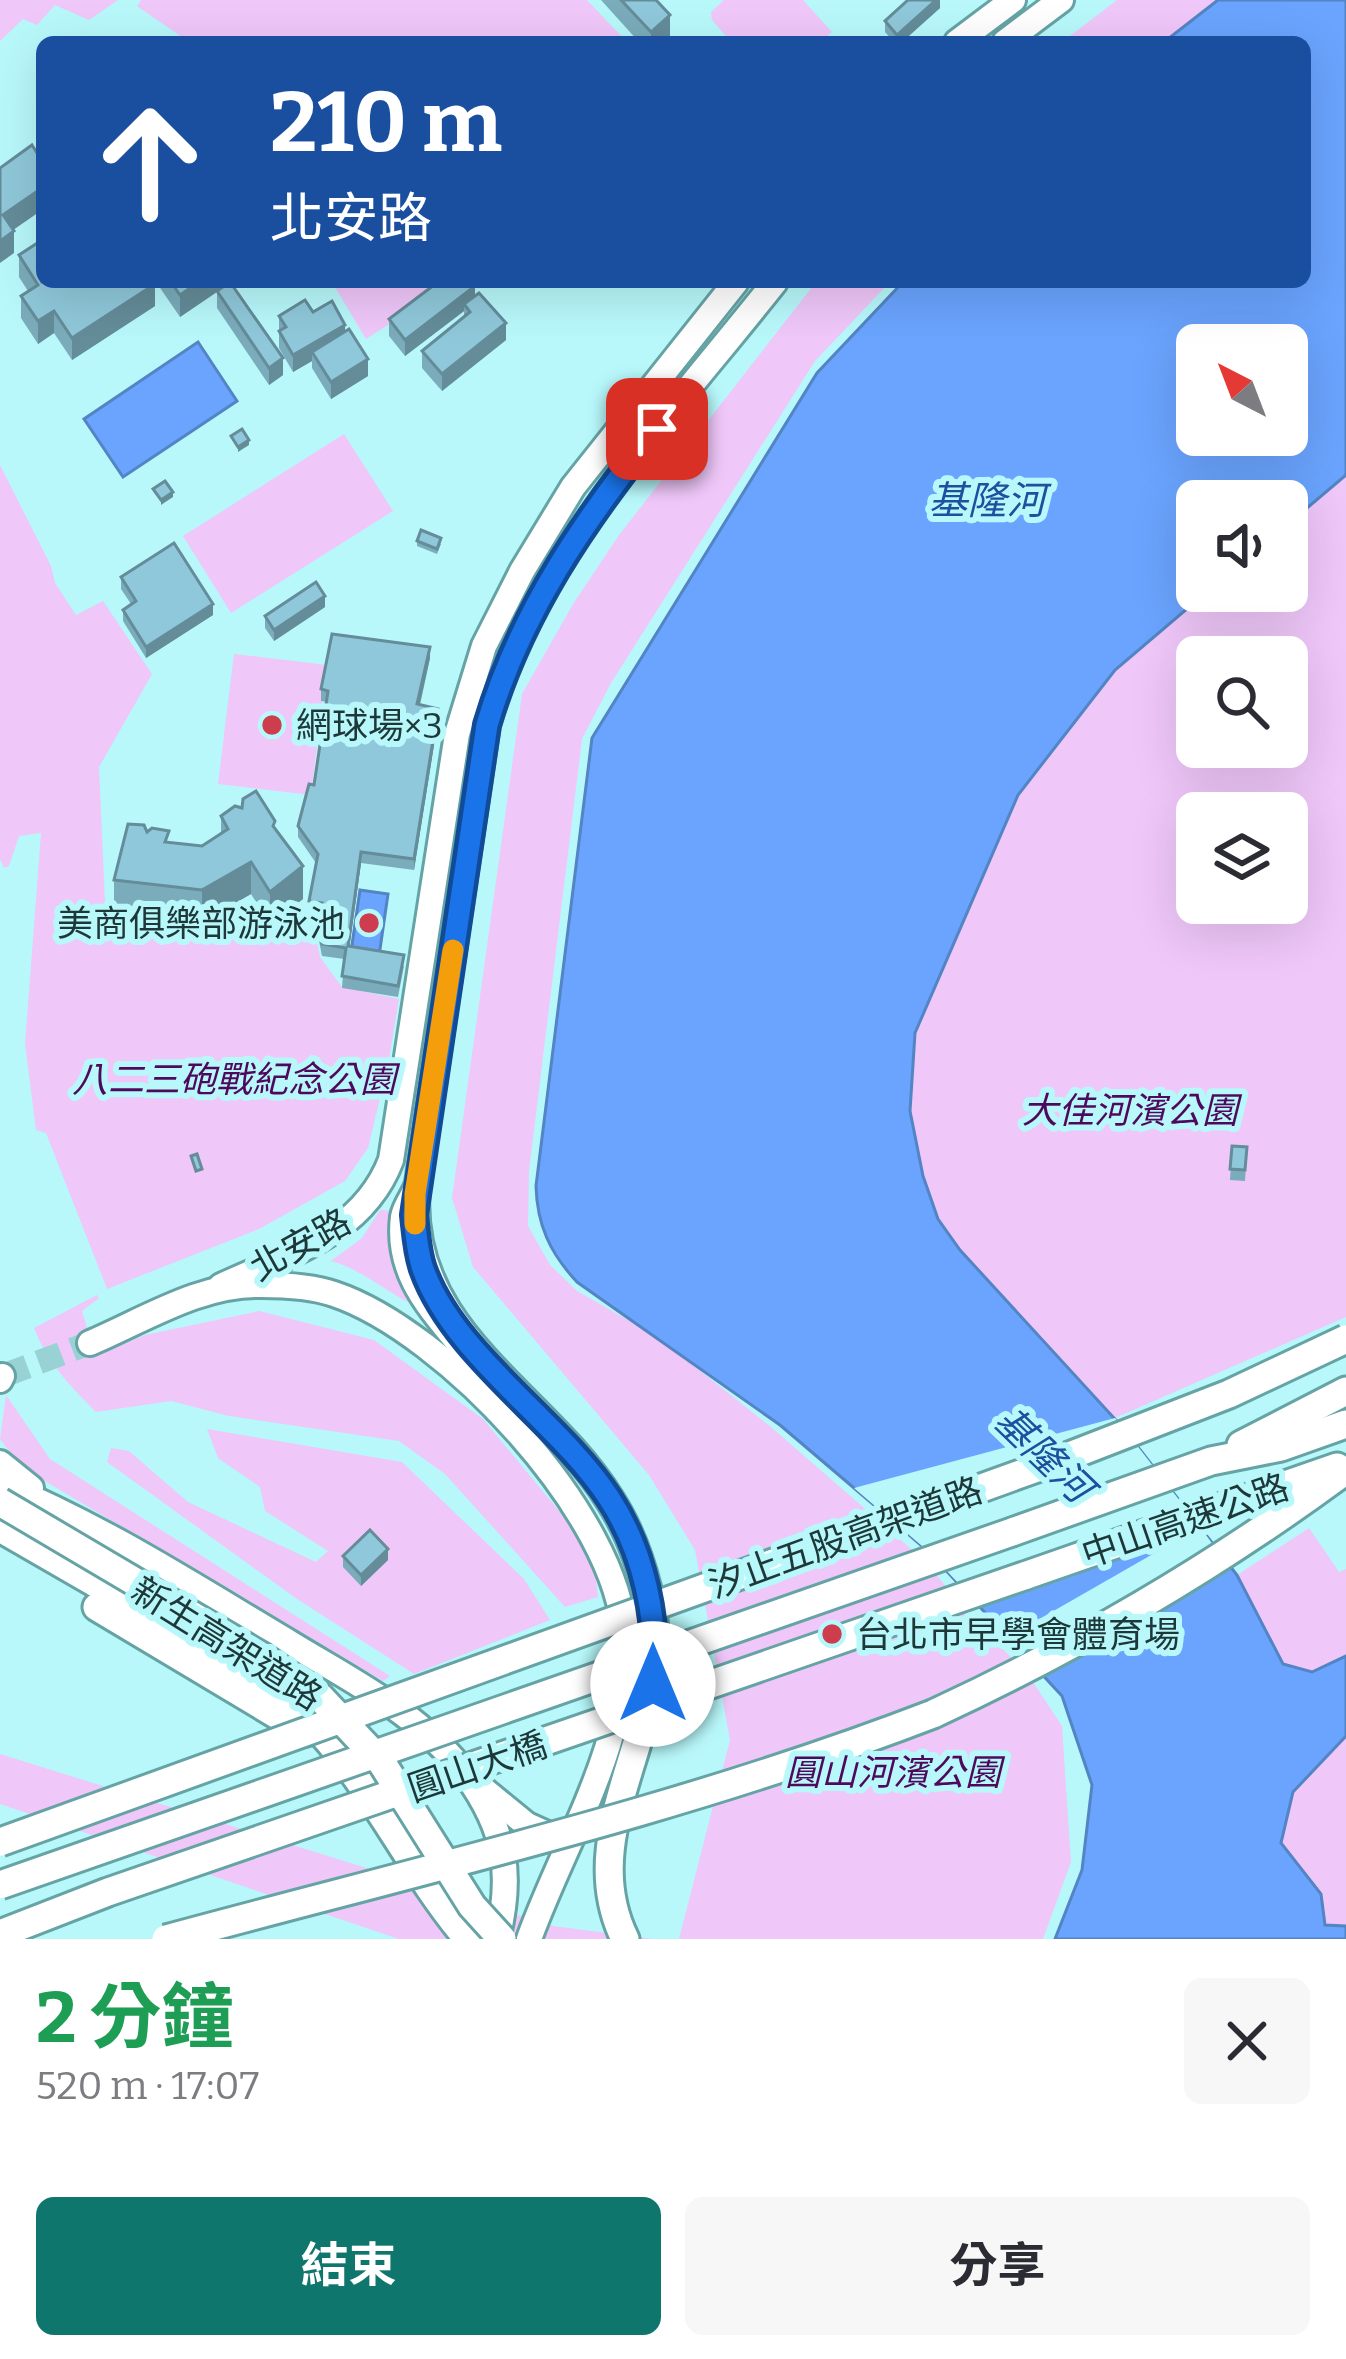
<!DOCTYPE html>
<html lang="zh-TW">
<head>
<meta charset="utf-8">
<style>
  body { margin:0; font-family:Bitter,"Noto Sans TC",serif; background:#f7f7f7; color:#2b2b33; height:100vh; display:flex; flex-direction:column; font-size:45px; white-space:nowrap }
  * { box-sizing:border-box; margin:0 }
  p { font-size:39px; color:#7c7c81 }
  .icon { flex:none; width:66px; height:66px; fill:none; stroke:currentColor; stroke-width:2; stroke-linecap:round; stroke-linejoin:round }
  .map { position:relative; height:1939px; overflow:hidden }
  .sheet { display:flex; flex-direction:column; background:#fff; flex:1 }
  .sheet>* { flex:none }
  .top-card { position:absolute; left:36px; top:36px; width:1275px; height:252px; border-radius:18px; box-shadow:0 12px 48px #0002; background:#1a4fa0; color:#fff; overflow:hidden }
  .needle { width:78px; rotate:318deg }
  .tools { position:absolute; left:1176px; top:324px; display:grid; gap:24px }
  .tools a { display:grid; place-items:center; width:132px; height:132px; border-radius:18px; background:#fff; box-shadow:0 12px 48px #0002; font-size:60px }
  .pin { position:absolute; display:grid; place-items:center; width:102px; height:102px; color:#fff; margin:-51px; border-radius:24px; box-shadow:0 6px 18px #0006 }
  .me { position:absolute; width:132px; margin:-66px; rotate:0deg; stroke-linejoin:round; filter:drop-shadow(0 0 9px #0008) }
  .turn { display:flex; align-items:center; gap:42px; height:252px; padding:0 36px; font-size:54px }
  .turn .icon { width:156px; height:156px; stroke-width:2.5 }
  .turn b { display:block; font-size:84px; line-height:102px }
  .round { display:grid; place-items:center; flex:none; width:126px; height:126px; border-radius:18px; background:#f7f7f7 }
  .headline { display:flex; align-items:center; justify-content:space-between; height:204px; padding:0 36px }
  h1 { font-size:72px; font-weight:700; line-height:90px; color:#1e9e55 }
  .cta { display:flex; gap:24px; margin-top:auto; padding:24px 36px }
  .cta a { flex:1; height:138px; border-radius:18px; background:#0f766e; color:#fff; font-size:48px; font-weight:700; line-height:138px; text-align:center }
  .cta a+a { background:#f7f7f7; color:#2b2b33 }
  .map>svg:first-child { display:block }
  .green { fill:#efc7f9; fill-rule:evenodd }
  .water { fill:#6aa4fe; stroke:#5384c3; stroke-width:3; fill-rule:evenodd }
  .pier { fill:#b8f8fb }
  .lines { fill:none; stroke-linecap:round; stroke-linejoin:round }
  .major-tunnel { stroke:#99d2d4; stroke-width:24; stroke-dasharray:24 12; stroke-linecap:butt }
  .major-casing { stroke:#65a3a5; stroke-width:30 }
  .highway-casing { stroke:#65a3a5; stroke-width:33 }
  .major { stroke:#fff; stroke-width:24 }
  .highway { stroke:#fff; stroke-width:27 }
  .highway-bridge-casing { stroke:#65a3a5; stroke-width:33; stroke-linecap:butt }
  .highway-bridge { stroke:#fff; stroke-width:27 }
  .wall { fill:#7bacbb }
  .shaded-wall { fill:#648c99 }
  .building { fill:#8fc8da; stroke:#648c99; stroke-width:3 }
  .route-casing { stroke:#114b97; stroke-width:30 }
  .route { stroke:#1a73e8; stroke-width:21 }
  .slow { stroke:#f59e0b; stroke-width:21 }
  .poi-dot { fill:#ce3d4d; stroke:#b8f8fb; stroke-width:4.5 }
  .labels { text-anchor:middle; stroke-width:12; stroke-linejoin:round; paint-order:stroke }
  .poi-label { font-size:36px; fill:#1e3839; stroke:#b8f8fb; text-anchor:start }
  .park-label { font-size:36px; font-style:italic; fill:#4e095d; stroke:#b8f8fb }
  .street-label { font-size:36px; fill:#1e3839; stroke:#b8f8fb }
  .water-label { font-size:39px; font-style:italic; fill:#1c51a0; stroke:#b8f8fb }
</style>
</head>
<body>
<div class="map">
<svg width="1346" height="1939" viewBox="0 0 1346 1939">
  <rect width="100%" height="100%" fill="#b8f8fb"/>
  <g class="green">
    <polygon points="0,0 118,0 89,20 55,5 37,25 23,19 0,41"/>
    <polygon points="141,0 587,0 625,40 189,42 137,6"/>
    <polygon points="724,0 803,0 832,32 820,42 731,42 712,20 711,12"/>
    <polygon points="1117,0 1234,0 1171,42 1062,42"/>
    <polygon points="332,282 454,282 366,339"/>
    <polygon points="816,282 890,282 815,361 611,683 582,739 529,1171 528,1226 550,1265 577,1291 656,1336 771,1427 925,1561 972,1618 1027,1673 1062,1726 1071,1862 1043,1939 679,1939 730,1740 695,1550 649,1475 473,1267 452,1198 522,694 573,604 619,535"/>
    <polygon points="344,434 393,511 231,613 183,536"/>
    <polygon points="0,465 51,566 55,583 76,615 103,601 152,674 99,767 106,924 301,928 304,933 315,933 320,957 342,987 399,999 383,1096 381,1094 368,1148 345,1181 259,1229 107,1289 46,1133 36,1130 25,1044 41,833 19,836 9,866 4,868 0,859"/>
    <path d="M1346,475V1317L1115,1418L960,1250L938,1219L923,1176L910,1111L915,1033L1018,795L1115,670L1208,591H1287V525ZM1197,657H1287V747H1197ZM1197,813H1287V903H1197Z"/>
    <polygon points="234,654 327,665 311,795 218,784"/>
    <path d="M380,1210L395,1211L406,1287L414,1305C384,1291 363,1270 331,1261L362,1238Z"/>
    <path d="M97,1295L99,1298L82,1311L95,1355L145,1335L259,1311L374,1340L483,1419L593,1552L598,1597L565,1607L445,1474L399,1441L229,1416L171,1401L96,1412C71,1387 47,1362 34,1328Z"/>
    <polygon points="6,1395 50,1459 390,1676 383,1681 21,1467 0,1439"/>
    <polygon points="207,1429 402,1462 524,1579 550,1620 414,1674 297,1599 107,1462 111,1448 129,1451 188,1502 316,1562 328,1551 265,1511 260,1487 218,1458"/>
    <polygon points="1309,1528 1339,1572 1346,1569 1346,1656 1312,1673 1284,1664 1237,1575"/>
    <polygon points="1346,1736 1346,1926 1345,1928 1325,1926 1281,1843 1293,1792"/>
    <polygon points="0,1754 553,1926 653,1939 399,1939 0,1804"/>
  </g>
  <g class="water">
    <path d="M1218,0H1346V475L1287,525V501H1197V591H1208L1115,670L1018,795L915,1033L910,1111L923,1176L938,1219L960,1250L1124,1429L1237,1575L1283,1664L1312,1672L1346,1656V1736L1293,1792L1281,1843L1321,1894L1325,1925L1346,1926V1939H1055L1082,1870L1092,1785L1062,1696L929,1552L894,1522L780,1425L577,1282C550,1253 537,1225 536,1186L592,738L817,373L903,282H1305V42H1164ZM1197,345H1287V435H1197Z"/>
    <polygon points="198,342 237,401 123,477 84,419"/>
    <polygon points="360,890 388,894 379,956 351,952"/>
  </g>
  <g class="pier">
    <polygon points="1115,1418 1124,1429 889,1518 854,1488"/>
    <polygon points="1129,1435 1197,1523 974,1600 929,1552 894,1522"/>
    <polygon points="1200,1527 1220,1554 1033,1665 1008,1637"/>
    <polygon points="0,1812 265,1903 132,1939 0,1939"/>
  </g>
  <g class="lines">
    <polyline class="major-tunnel" points="5,1375 90,1343"/>
    <g class="major-casing">
      <g id="major">
        <polyline points="957,42 1013,0"/>
        <polyline points="1005,42 1061,0"/>
        <path d="M221,1286C287,1255 363,1234 391,1160L457,734L484,646L522,571L573,487L736,282"/>
        <path d="M90,1343C144,1320 202,1283 261,1285C284,1285 311,1286 334,1294C445,1331 620,1516 624,1636C629,1743 564,1842 529,1939"/>
        <polyline points="0,1380 2,1376"/>
        <path d="M497,1410C481,1341 392,1304 403,1217C405,1205 415,1195 418,1183L487,725C538,552 665,421 775,282"/>
        <polyline points="0,1463 31,1488"/>
        <path d="M0,1484C102,1526 196,1587 290,1643C352,1681 422,1715 466,1775C506,1830 513,1875 497,1939"/>
        <polyline points="478,1785 527,1825 558,1839"/>
      </g>
    </g>
    <g class="highway-casing">
      <g id="highway">
        <path d="M415,1194C408,1335 544,1394 610,1500C632,1534 647,1579 653,1620C670,1730 572,1832 625,1939"/>
        <polyline points="1241,1445 1346,1391"/>
        <path d="M0,1528L260,1678C357,1744 395,1853 468,1939"/>
        <polyline points="1012,1532 1211,1461 1281,1447 1346,1424"/>
        <polyline points="1024,1576 1337,1467"/>
        <polyline points="97,1607 306,1732"/>
        <path d="M933,1714C1080,1646 1215,1567 1346,1470"/>
      </g>
    </g>
    <use href="#major" class="major"/>
    <use href="#highway" class="highway"/>
    <g class="highway-bridge-casing">
      <g id="highway-bridge">
        <polyline points="0,1502 264,1658 320,1697 382,1763 472,1906 502,1939"/>
        <polyline points="0,1842 1059,1460 1229,1394 1346,1339"/>
        <polyline points="0,1885 1012,1532"/>
        <polyline points="0,1934 108,1892 1024,1576"/>
        <path d="M166,1939C424,1869 684,1810 933,1714"/>
      </g>
    </g>
    <use href="#highway-bridge" class="highway-bridge"/>
  </g>
  <g class="wall">
    <polygon points="601,0 656,0 670,37 664,42 639,42"/>
    <polygon points="940,0 940,8 902,42 894,42 885,32 885,21"/>
    <polygon points="19,255 155,306 72,360 54,333 38,344 21,318 21,296 28,291 19,277"/>
    <polygon points="156,282 224,282 224,286 283,375 269,385 217,308 217,292 180,317"/>
    <polygon points="475,296 506,340 442,391 422,368 422,351 464,316 464,311 405,356 389,336 389,319"/>
    <polygon points="313,312 345,331 368,376 331,399 312,368 312,361 293,372 279,348 279,316"/>
    <polygon points="417,541 441,544 437,554 417,546"/>
    <polygon points="121,577 213,615 146,658 123,621 123,610 131,604 121,589"/>
    <polygon points="325,607 274,641 265,628 265,616"/>
    <polygon points="430,658 420,705 438,720 414,870 361,863 349,946 404,966 398,997 342,988 344,959 322,956 317,931 319,914 309,912 309,901 316,863 298,837 298,826 314,785 327,702 321,701 321,689"/>
    <polygon points="221,816 275,829 303,899 270,924 251,894 202,922 114,912 114,880 169,843 202,846 221,833"/>
    <polygon points="1232,1146 1247,1147 1245,1181 1230,1180"/>
    <polygon points="343,1556 388,1560 361,1586 343,1567"/>
  </g>
  <g class="shaded-wall">
    <polygon points="936,0 940,0 940,8 902,42 897,42 897,35"/>
    <polygon points="670,15 670,37 664,42 651,42 651,32"/>
    <polygon points="42,188 42,210 3,237 3,215"/>
    <polygon points="14,231 14,253 0,263 0,241"/>
    <polygon points="199,282 224,282 224,287 180,317 180,295"/>
    <polygon points="155,284 155,306 72,360 72,338"/>
    <polygon points="475,286 475,303 464,304 464,311 405,356 405,340"/>
    <polygon points="54,311 54,333 38,344 38,321"/>
    <polygon points="506,323 506,340 442,391 442,374"/>
    <polygon points="345,325 345,341 312,352 312,361 293,372 293,355"/>
    <polygon points="283,358 283,375 269,385 269,368"/>
    <polygon points="368,359 368,376 331,399 331,382"/>
    <polygon points="249,440 249,445 238,452 238,447"/>
    <polygon points="173,492 173,497 161,505 161,500"/>
    <polygon points="325,596 325,607 274,641 274,630"/>
    <polygon points="213,604 213,615 146,658 146,647"/>
    <polygon points="430,647 430,658 417,716 417,704"/>
    <polygon points="438,709 438,720 414,870 414,859"/>
    <polygon points="361,852 361,863 348,957 348,946"/>
    <polygon points="251,862 251,894 202,922 202,890"/>
    <polygon points="303,866 303,899 270,924 270,892"/>
    <polygon points="388,1549 388,1560 361,1586 361,1575"/>
  </g>
  <g class="building">
    <polygon points="621,0 656,0 670,15 651,32"/>
    <polygon points="908,0 936,0 897,35 885,21"/>
    <polygon points="32,145 42,161 42,188 3,215 14,231 0,241 0,168"/>
    <polygon points="42,240 42,282 154,282 155,284 72,338 54,311 38,321 21,296 38,285 19,255"/>
    <polygon points="171,282 199,282 180,295"/>
    <polygon points="230,282 283,358 269,368 217,291"/>
    <polygon points="438,282 471,282 475,286 405,340 389,319"/>
    <polygon points="479,293 506,323 442,374 422,351 470,312 464,304"/>
    <polygon points="305,300 313,312 332,301 345,325 293,355 279,331 286,327 279,316"/>
    <polygon points="349,329 368,359 331,382 312,352"/>
    <polygon points="242,429 249,440 238,447 231,436"/>
    <polygon points="165,481 173,492 161,500 153,489"/>
    <polygon points="421,530 441,538 437,549 417,541"/>
    <polygon points="174,543 213,604 146,647 123,610 136,601 121,577"/>
    <polygon points="316,582 325,596 274,630 265,616"/>
    <polygon points="332,634 430,647 417,704 438,709 414,859 361,852 348,946 404,955 398,986 342,976 346,948 322,944 317,920 322,903 309,901 318,854 298,826 309,784 314,785 328,691 321,689"/>
    <polygon points="256,791 275,821 273,826 303,866 270,892 251,862 202,890 114,880 128,824 144,825 147,832 152,828 169,831 165,842 202,846 228,829 221,816 235,806 242,808 243,799"/>
    <polygon points="1232,1146 1247,1147 1245,1170 1230,1169"/>
    <polygon points="197,1154 202,1169 196,1171 191,1156"/>
    <polygon points="370,1530 388,1549 361,1575 343,1556"/>
  </g>
  <g class="lines">
    <g class="route-casing">
      <path id="route" d="M653,1684C659,1622 644,1551 609,1498C559,1421 454,1356 423,1269C417,1252 416,1233 414,1215L487,725C520,613 584,520 657,429"/>
    </g>
    <use href="#route" class="route"/>
    <polyline class="slow" points="415,1224 415,1194 453,950"/>
  </g>
  <g class="poi-dot">
    <circle cx="272" cy="725" r="12"/>
    <circle cx="369" cy="923" r="12"/>
    <circle cx="832" cy="1634" r="12"/>
  </g>
  <g class="labels">
    <g class="poi-label">
      <text x="296" y="738">網球場×3</text>
      <text x="345" y="936" text-anchor="end">美商俱樂部游泳池</text>
      <text x="856" y="1647">台北市早學會體育場</text>
    </g>
    <g class="park-label">
      <text x="234" y="1092">八二三砲戰紀念公園</text>
      <text x="1130" y="1123">大佳河濱公園</text>
      <text x="893" y="1785">圓山河濱公園</text>
    </g>
    <g class="street-label">
      <text transform="translate(300 1244) rotate(-29)" y="13">北安路</text>
      <text transform="translate(1185 1520) rotate(-19)" y="13">中山高速公路</text>
      <text transform="translate(845 1537) rotate(-20)" y="13">汐止五股高架道路</text>
      <text transform="translate(227 1643) rotate(32)" y="13">新生高架道路</text>
      <text transform="translate(477 1766) rotate(-19)" y="13">圓山大橋</text>
    </g>
    <g class="water-label">
      <text x="987" y="514">基隆河</text>
      <text transform="translate(1044 1454) rotate(44)" y="14">基隆河</text>
    </g>
  </g>
</svg>
<div class="tools">
<a><svg class="needle" viewBox="-14 -14 28 28"><path d="M0-13l5 13h-10z" fill="#e53935"/><path d="M0 13l5-13h-10z" fill="#7c7c81"/></svg></a>
<a><svg class="icon" aria-label="sound" viewBox="0 0 24 24"><path d="M4 9h4l5-4v14l-5-4H4zM17 9q2 3 0 6"/></svg></a>
<a><svg class="icon" aria-label="search" viewBox="0 0 24 24"><circle cx="10" cy="10" r="6"/><path d="M15 15l6 6"/></svg></a>
<a><svg class="icon" aria-label="layers" viewBox="0 0 24 24"><path d="M12 4l9 5-9 5-9-5zM3 14l9 5 9-5"/></svg></a>
</div>
<div class="pin" style="left:657px;top:429px;background:#d93025"><svg class="icon" aria-label="arrive" viewBox="0 0 24 24"><path d="M6 21V4h12l-3 4 3 4H6"/></svg></div>
<svg class="me" style="left:653px;top:1684px" viewBox="-20 -20 40 40"><circle r="19" fill="#fff"/><path d="M0-13L10 11 0 6-10 11z" fill="#1a73e8"/></svg>
<div class="top-card">
<div class="turn"><svg class="icon" aria-label="ahead" viewBox="0 0 24 24"><path d="M12 20V5M6 11l6-6 6 6"/></svg><div><b>210 m</b>北安路</div></div>
</div>
</div>
<section class="sheet">
<div class="headline"><div><h1>2 分鐘</h1><p>520 m · 17:07</p></div><a class="round"><svg class="icon" aria-label="close" viewBox="0 0 24 24"><path d="M6 6l12 12M18 6L6 18"/></svg></a></div>
<div class="cta"><a>結束</a><a>分享</a></div>
</section>
</body>
</html>
